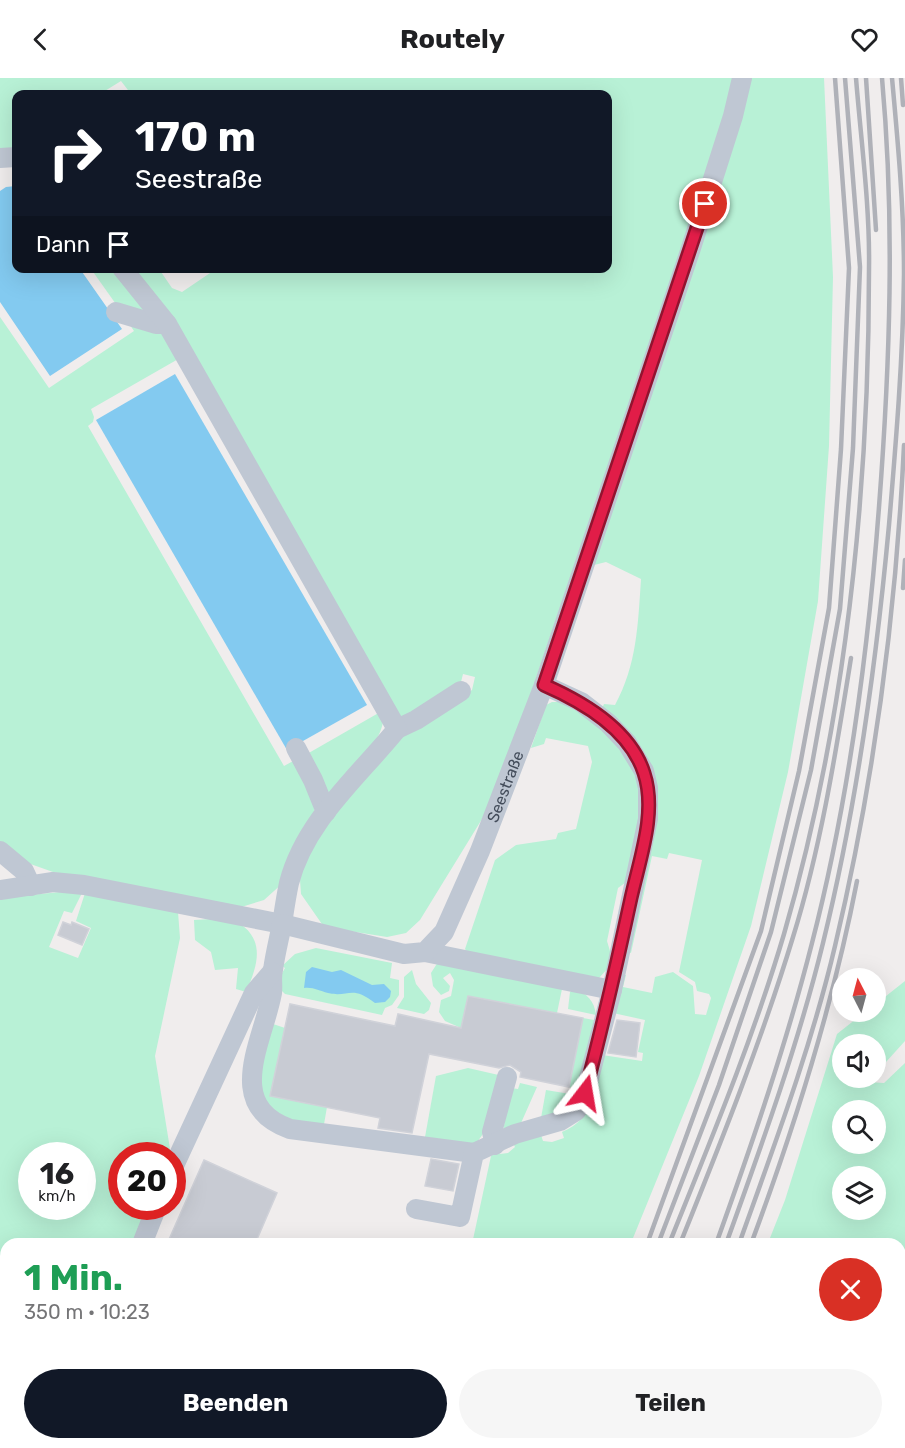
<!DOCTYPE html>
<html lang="de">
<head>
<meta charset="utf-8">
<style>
  body { margin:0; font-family:Rubik,sans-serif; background:#f6f6f6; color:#202124; height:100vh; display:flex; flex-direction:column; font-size:22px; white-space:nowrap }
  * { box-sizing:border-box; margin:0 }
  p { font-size:20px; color:#757577 }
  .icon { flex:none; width:33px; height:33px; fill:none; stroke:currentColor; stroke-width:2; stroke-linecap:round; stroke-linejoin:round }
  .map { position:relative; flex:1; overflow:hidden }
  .side { position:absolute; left:0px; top:1160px; width:906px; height:212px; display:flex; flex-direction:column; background:#fff; border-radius:18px 18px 0 0; box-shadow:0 6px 24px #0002 }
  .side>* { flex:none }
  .top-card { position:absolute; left:12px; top:12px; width:600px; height:183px; border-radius:12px; box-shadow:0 6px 24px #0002; background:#111827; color:#fff; overflow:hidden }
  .needle { width:39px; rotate:354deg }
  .tools { position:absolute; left:832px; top:890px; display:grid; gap:12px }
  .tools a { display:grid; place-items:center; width:54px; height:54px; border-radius:50%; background:#fff; box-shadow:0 6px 24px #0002; font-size:30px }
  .speed { position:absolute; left:18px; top:1064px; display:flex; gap:12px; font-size:30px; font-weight:700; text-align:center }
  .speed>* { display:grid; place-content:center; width:78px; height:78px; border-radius:50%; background:#fff; box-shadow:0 6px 24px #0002; line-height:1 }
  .speed small { font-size:15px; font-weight:400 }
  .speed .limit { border:9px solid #d22; background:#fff; color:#111 }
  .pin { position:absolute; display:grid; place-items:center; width:51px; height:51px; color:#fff; margin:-26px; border:3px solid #fff; border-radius:50%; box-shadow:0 2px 6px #0007 }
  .me { position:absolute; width:66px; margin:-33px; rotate:14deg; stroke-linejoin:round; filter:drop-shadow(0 0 4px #0008) }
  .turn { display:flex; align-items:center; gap:21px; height:126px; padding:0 24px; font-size:27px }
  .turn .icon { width:78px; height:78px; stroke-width:2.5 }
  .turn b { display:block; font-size:42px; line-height:51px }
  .then { display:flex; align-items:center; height:57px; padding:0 24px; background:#0003; gap:12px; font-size:22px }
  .round { display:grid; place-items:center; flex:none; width:63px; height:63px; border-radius:32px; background:#f6f6f6 }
  .headline { display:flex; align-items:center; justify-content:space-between; height:102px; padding:0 24px }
  h1 { font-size:36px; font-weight:700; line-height:45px; color:#1e9e55 }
  .primary-button { display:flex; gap:12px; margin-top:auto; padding:12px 24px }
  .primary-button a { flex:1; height:69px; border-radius:36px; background:#111827; color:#fff; font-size:24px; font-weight:700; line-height:69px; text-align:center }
  .primary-button a+a { background:#f6f6f6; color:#202124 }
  header { display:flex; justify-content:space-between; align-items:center; height:78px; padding:0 24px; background:#fff; font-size:27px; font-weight:700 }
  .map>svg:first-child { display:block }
  .green { fill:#b8f1d6; fill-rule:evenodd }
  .water { fill:#83caf0 }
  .building { fill:#c8cbd3; stroke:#d0d2d9; stroke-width:1.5 }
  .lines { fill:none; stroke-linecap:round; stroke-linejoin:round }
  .minor { stroke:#bfc7d3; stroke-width:20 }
  .rail { stroke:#afb1b8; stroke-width:4.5 }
  .route-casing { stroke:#92132f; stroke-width:15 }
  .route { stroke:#e11d48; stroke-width:10 }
  .labels { text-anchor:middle; stroke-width:4.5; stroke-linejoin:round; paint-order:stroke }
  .street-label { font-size:16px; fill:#444d5b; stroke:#fff }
</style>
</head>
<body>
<header><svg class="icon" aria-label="back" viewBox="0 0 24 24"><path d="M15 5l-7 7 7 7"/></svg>Routely<svg class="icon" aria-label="heart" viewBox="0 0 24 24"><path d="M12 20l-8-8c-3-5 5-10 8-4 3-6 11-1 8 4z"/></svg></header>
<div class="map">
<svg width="905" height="1370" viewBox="0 0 905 1370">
  <rect width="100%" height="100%" fill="#f0eded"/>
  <g class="green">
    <polygon points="0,0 734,0 712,80 510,677 482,741 420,842 406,855 387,859 324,849 301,816 300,802 305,782 328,741 409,652 472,612 475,599 463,596 460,608 414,638 400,638 127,191 159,191 172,210 182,214 216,191 608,190 608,16 131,16 121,3 100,16 16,16 16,75 0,75"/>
    <path d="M751,0H824L833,199L829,368L818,523L788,694L751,848L699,998L631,1165L472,1166L491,1078L498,1074L500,1076L508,1075L515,1069L513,1065L541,1057L543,1063L552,1064L564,1060L562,1054C595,1041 596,1008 602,977L642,983L643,975L638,974L645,942L613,935L620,897H626L623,909L652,915L655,899L673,894L693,908L695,936L706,937L711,920L709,916L697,913L695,904L679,894L702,782L669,775L667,781L652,778L631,875L625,873L655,723L601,633L604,626L615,627C637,587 638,546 641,501L606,484L594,487Z"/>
    <polygon points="91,191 117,191 158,241 118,229"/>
    <polygon points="0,239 49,310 134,253 126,241 166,253 180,280 91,331 94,339 93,344 88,348 284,688 295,682 314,728 314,740 284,804 264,822 238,830 53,794 22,783 0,769"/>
    <polygon points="552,624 563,624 591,639 633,686 643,724 629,802 618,810 607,863 612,880 610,888 599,900 468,875 465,871 495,782 516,767 556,761 558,755 576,751 592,684 588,668 546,660 544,666 531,670 546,627"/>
    <path d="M382,633C391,659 346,697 329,716L307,676Z"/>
    <path d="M60,814L82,815L72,835L64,833L49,869L78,880L91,850L76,843L85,815L178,834L180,860L155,978L171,1077H122V1128H151L135,1165L6,1166V1365H49L47,1370H0V820ZM32,1077H82V1128H32Z"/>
    <path d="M229,840C266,856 260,883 246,914L236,911L238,890L215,892L211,874L195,862L194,842Z"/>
    <polygon points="316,870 392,885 390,900 399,902 399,917 392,927 385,930 382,937 285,916 281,912 281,897 285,890 282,888 295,876"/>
    <polygon points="445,883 560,907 562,911 557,935 468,918 461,950 445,943 439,934 441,922 451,918 454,902 450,895 443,900 450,908 449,913 441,917 433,908 431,895 438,884"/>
    <polygon points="412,892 416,906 431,925 429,932 424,936 397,930 404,919 404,899"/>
    <path d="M905,903V963L876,995V966H843V999H872L868,1004L884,1005L905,985V1370H679L681,1365H900V1166L768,1165L785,1122L837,956L866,933H876V926ZM843,1032H876V1065H843ZM843,1098H876V1131H843Z"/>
    <path d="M574,910C587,916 594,922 596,937L568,931L570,914Z"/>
    <polygon points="583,940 594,942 578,1012 569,1009"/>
    <polygon points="273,946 285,950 270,1018 327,1029 323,1052 294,1045 266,1027 256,1005"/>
    <polygon points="468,990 503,998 493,1041 476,1066 425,1059 436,998"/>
    <polygon points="520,1005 537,1009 521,1045 503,1053 511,1010 518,1011"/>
    <polygon points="546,1012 576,1017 562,1032 541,1040"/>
    <polygon points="292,1365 544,1365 542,1370 291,1370"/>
  </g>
  <g class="water">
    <polygon points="16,108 16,190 80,191 122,251 50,298 0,224 0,113 6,109"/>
    <polygon points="175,296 367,627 287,672 96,342"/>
    <path d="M312,889L332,894L341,892L372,907L384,906L391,913L390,919L385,924L375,925C351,906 349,920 328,915C319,913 314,909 304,910L306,894Z"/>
    <polygon points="87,1365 169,1365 166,1370 85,1370"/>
  </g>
  <g class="building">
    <polygon points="63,844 71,847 72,844 89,851 82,867 58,857"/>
    <polygon points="468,918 583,940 569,1009 520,999 521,994 510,987 499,990 429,976 412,1055 378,1050 380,1040 270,1018 290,926 395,948 398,936 461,950"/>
    <polygon points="617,942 640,945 636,979 608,975"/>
    <polygon points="431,1081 459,1086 453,1113 425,1108"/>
    <polygon points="204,1082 277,1115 255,1166 167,1166"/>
  </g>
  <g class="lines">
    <g class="minor">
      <polyline points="0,80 16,79"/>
      <polyline points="116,234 156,246 167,246"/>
      <polyline points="397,651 416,642 461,613"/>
      <polyline points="296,670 313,702 326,734"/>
      <polyline points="0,773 24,793 31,808"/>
      <path d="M0,812L53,804L84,807L282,846C284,833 286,819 289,805C305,743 358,699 397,651L167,246L122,190"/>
      <polyline points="425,874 612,912"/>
      <polyline points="495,1067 492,1054 507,999"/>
      <path id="s1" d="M474,1075L290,1051C223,1027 263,964 272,915C273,907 271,899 273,892C275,877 279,861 282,846L404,876L425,874L444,854L480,773L544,607L691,170L733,38L742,0"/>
      <polyline points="172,1092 254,915 272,894"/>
      <polyline points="416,1131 460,1139 474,1075 515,1056 560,1043 576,1033 583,1023 612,912 648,741 648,710 644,693 627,665 608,645 581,624 544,607"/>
      <polyline points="142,1166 157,1128"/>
      <polyline points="55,1370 57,1365"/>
    </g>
    <g class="rail">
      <polyline points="866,0 876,152"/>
      <polyline points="901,0 903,27"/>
      <polyline points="903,510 905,482"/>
      <polyline points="647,1166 761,853 799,693 829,530 841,371 849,190 835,0"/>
      <polyline points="658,1166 719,1007 771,854 811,692 840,531 853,370 860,189 845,0"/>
      <path d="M669,1166C710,1064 753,961 784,856C846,642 869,414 869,191C870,128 861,63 856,0"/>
      <path d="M680,1166C721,1064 761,964 793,859C821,769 836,673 851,580"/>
      <path d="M716,1166C752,1066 786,967 812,865C849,722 868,575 879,429C890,285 895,144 882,0"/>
      <path d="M726,1166C762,1066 798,967 823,865C857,727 876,588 889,447C896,364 903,280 904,196C904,131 898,65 892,0"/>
      <path d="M739,1166C774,1068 811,970 835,868C874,704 896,535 904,367"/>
      <path d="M751,1166C795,1048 833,927 857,803"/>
      <polyline points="555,1370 558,1365"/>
      <polyline points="567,1370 569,1365"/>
      <polyline points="579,1370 581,1365"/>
      <polyline points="590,1370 592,1365"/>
      <polyline points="627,1370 629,1365"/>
      <polyline points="638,1370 640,1365"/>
      <polyline points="654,1370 657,1365"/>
      <polyline points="665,1370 668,1365"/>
    </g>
  </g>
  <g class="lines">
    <g class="route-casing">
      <path id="route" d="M585,1015C602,950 617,885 631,820C640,780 657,734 644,695C630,651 583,624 544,607L705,126"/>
    </g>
    <use href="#route" class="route"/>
  </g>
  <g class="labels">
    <g class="street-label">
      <text dy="6" stroke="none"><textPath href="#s1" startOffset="744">Seestraße</textPath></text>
    </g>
  </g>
</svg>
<div class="tools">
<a><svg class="needle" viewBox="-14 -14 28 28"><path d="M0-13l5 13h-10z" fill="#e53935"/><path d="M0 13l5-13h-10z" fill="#757577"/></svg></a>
<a><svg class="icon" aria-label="sound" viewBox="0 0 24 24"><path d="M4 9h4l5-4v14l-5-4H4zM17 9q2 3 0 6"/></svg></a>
<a><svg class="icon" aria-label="search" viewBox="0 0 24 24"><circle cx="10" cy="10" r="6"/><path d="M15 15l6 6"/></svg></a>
<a><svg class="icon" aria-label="layers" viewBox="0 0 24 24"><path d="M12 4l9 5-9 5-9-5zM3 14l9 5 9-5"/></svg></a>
</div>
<div class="speed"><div>16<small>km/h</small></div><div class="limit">20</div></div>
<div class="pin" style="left:705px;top:126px;background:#d93025"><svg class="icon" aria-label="arrive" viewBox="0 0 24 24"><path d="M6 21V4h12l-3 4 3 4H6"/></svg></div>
<svg class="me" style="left:585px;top:1015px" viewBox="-20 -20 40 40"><path d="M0-17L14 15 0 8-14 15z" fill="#e11d48" stroke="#fff" stroke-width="4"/></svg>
<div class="top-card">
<div class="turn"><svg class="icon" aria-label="right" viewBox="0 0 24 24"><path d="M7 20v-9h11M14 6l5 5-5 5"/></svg><div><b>170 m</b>Seestraße</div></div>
<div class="then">Dann<svg class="icon" aria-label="arrive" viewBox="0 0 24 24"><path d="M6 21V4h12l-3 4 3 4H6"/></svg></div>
</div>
<section class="side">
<div class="headline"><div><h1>1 Min.</h1><p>350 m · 10:23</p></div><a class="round" style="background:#d93025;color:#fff"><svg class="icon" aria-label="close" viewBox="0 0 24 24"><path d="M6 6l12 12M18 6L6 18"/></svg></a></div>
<div class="primary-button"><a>Beenden</a><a>Teilen</a></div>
</section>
</div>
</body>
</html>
